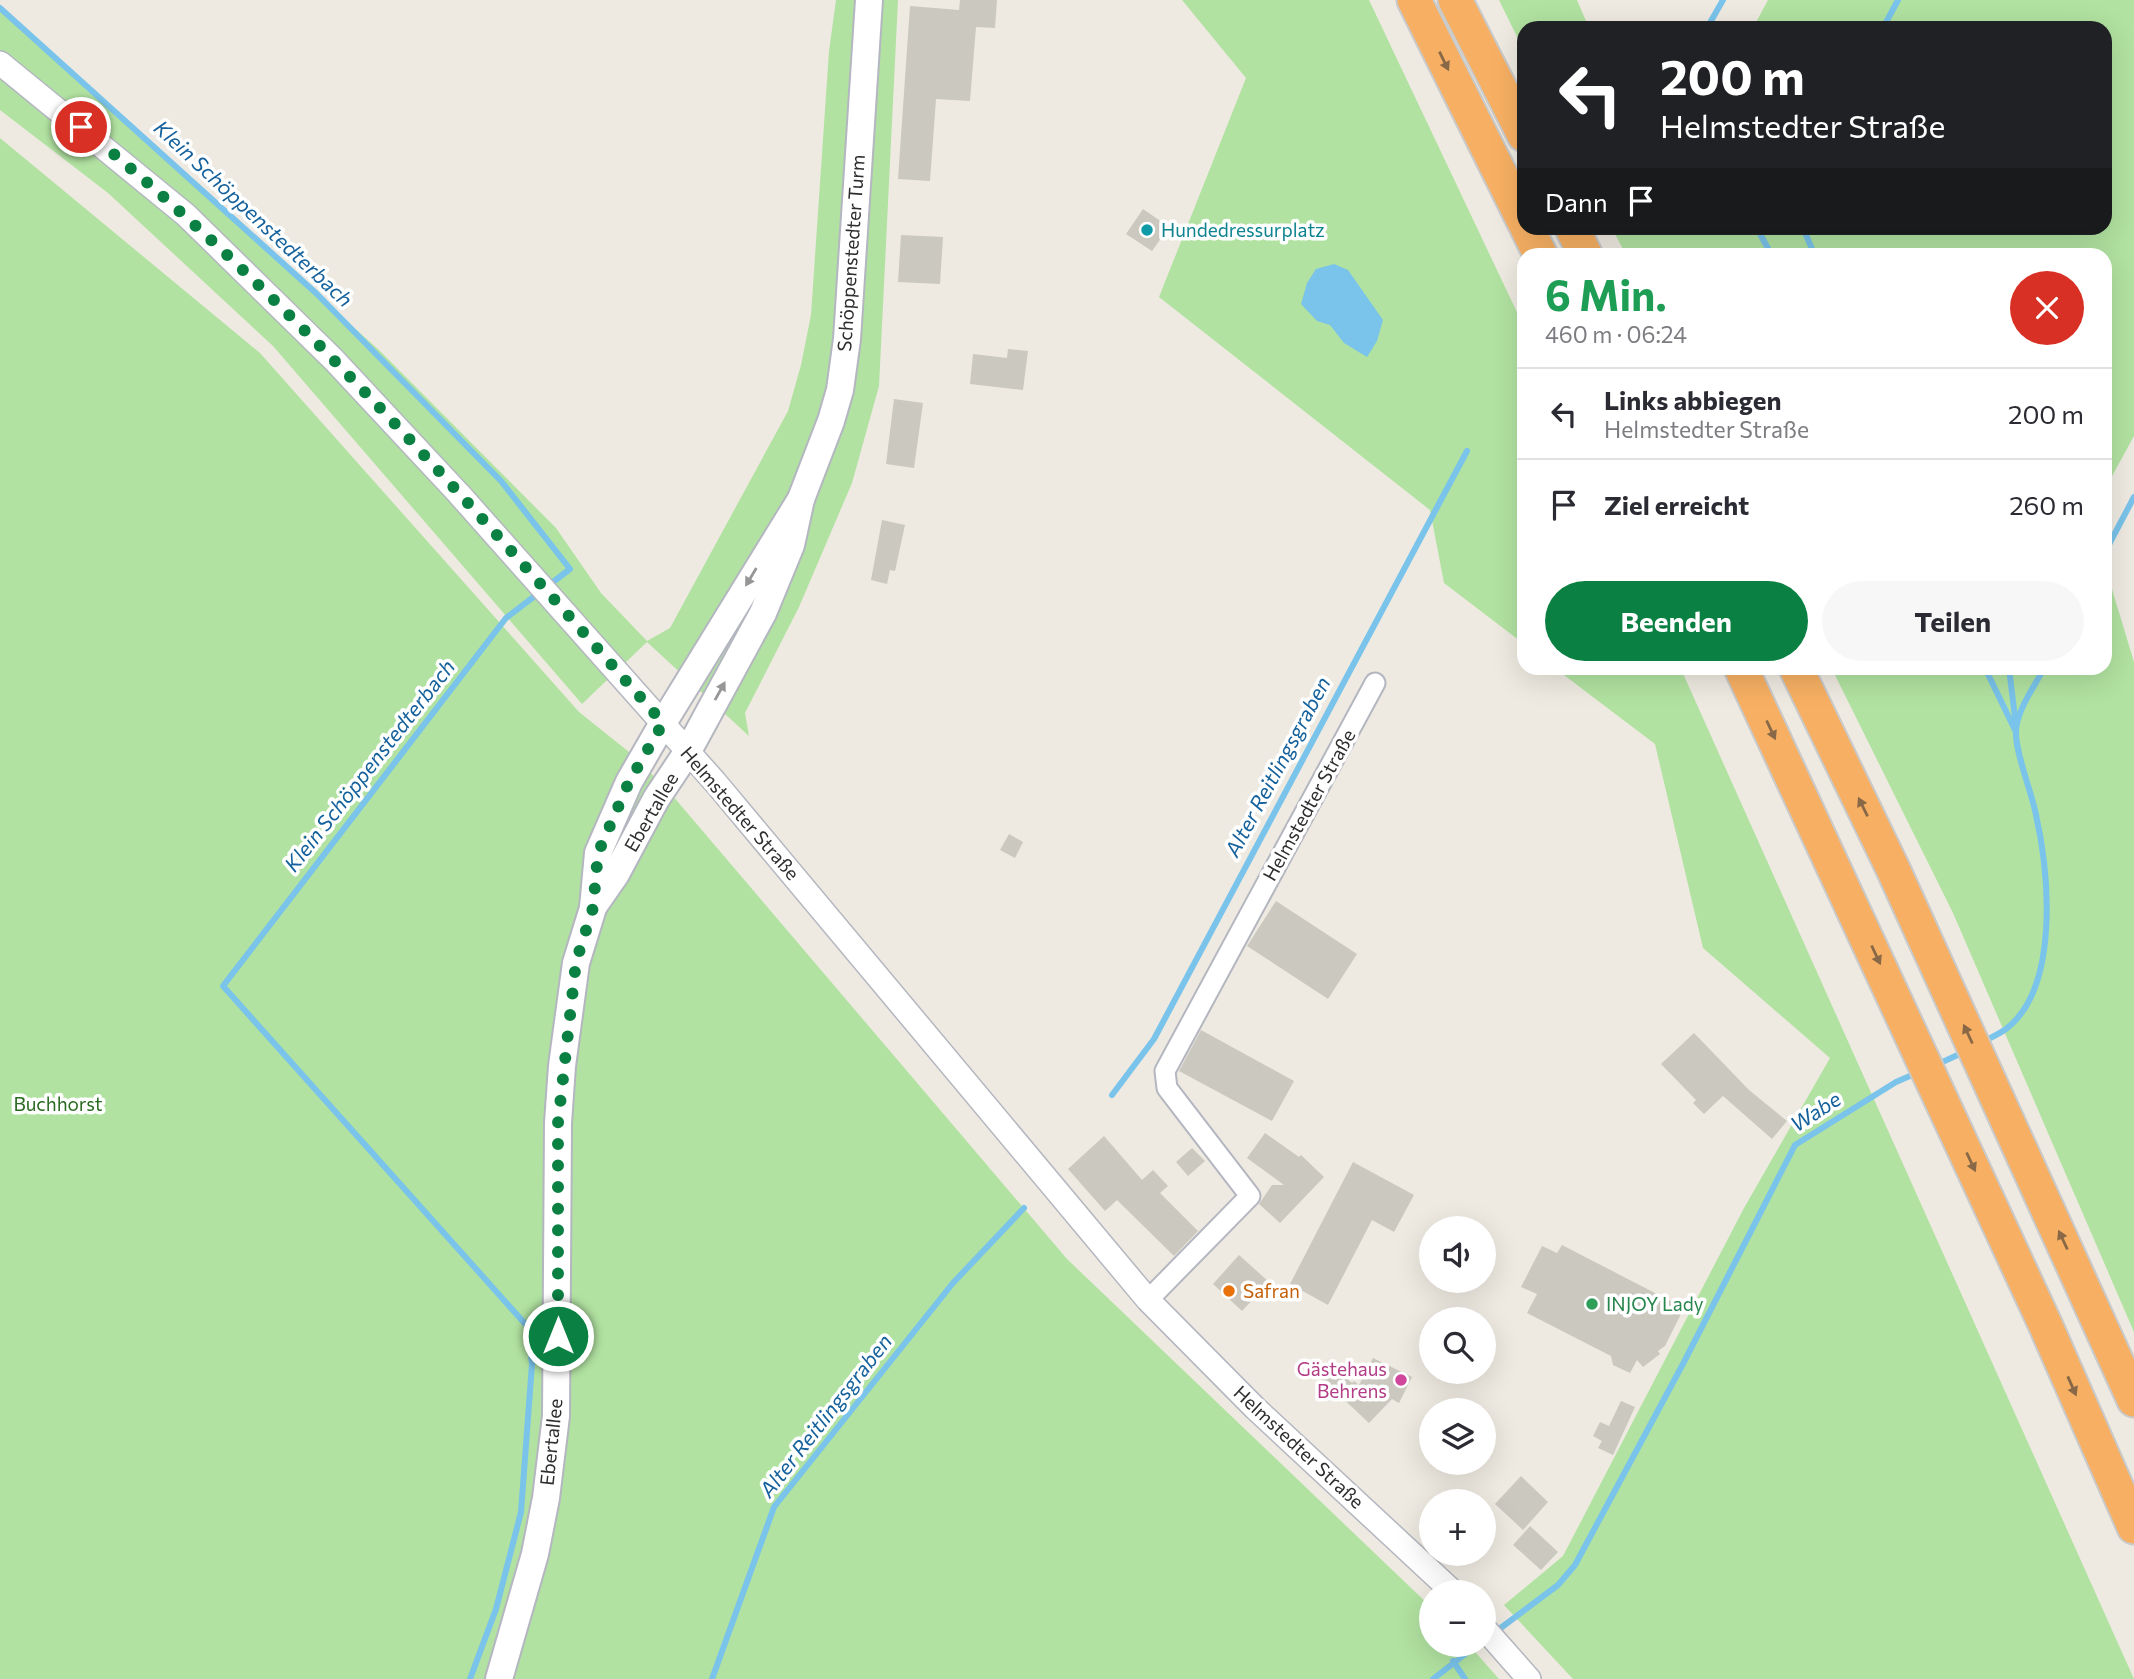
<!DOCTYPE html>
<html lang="de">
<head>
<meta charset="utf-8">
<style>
  body { margin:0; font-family:Commissioner,sans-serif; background:#f7f7f7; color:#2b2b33; height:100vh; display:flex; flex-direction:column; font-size:26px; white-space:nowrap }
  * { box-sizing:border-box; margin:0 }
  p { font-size:23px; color:#7c7c81 }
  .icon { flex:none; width:38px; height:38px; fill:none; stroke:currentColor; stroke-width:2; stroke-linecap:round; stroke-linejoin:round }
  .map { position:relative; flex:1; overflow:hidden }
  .sheet { position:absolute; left:1517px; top:248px; width:595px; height:427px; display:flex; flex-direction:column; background:#fff; border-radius:21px; box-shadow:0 7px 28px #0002 }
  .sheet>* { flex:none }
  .hud { position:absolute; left:1517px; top:21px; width:595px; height:214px; border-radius:21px; box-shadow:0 7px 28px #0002; background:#202124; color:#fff; overflow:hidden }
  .buttons { position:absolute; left:1419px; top:1216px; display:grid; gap:14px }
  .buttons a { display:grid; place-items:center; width:77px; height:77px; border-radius:50%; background:#fff; box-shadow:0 7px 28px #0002; font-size:35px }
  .pin { position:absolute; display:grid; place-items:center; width:60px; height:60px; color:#fff; margin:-30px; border:4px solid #fff; border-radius:50%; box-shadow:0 2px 7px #0007 }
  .me { position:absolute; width:77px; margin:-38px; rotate:0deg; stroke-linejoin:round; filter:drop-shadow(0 0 5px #0008) }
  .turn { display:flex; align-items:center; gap:24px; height:147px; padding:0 28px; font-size:32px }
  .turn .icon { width:91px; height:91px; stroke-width:2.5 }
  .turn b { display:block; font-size:49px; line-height:60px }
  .then { display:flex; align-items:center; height:66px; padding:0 28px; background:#0003; gap:14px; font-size:26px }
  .round { display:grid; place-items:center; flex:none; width:74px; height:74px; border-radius:37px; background:#f7f7f7 }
  .head { display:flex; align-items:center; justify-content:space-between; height:119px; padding:0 28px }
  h1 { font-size:42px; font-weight:700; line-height:52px; color:#1e9e55 }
  .primary-button { display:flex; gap:14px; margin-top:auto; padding:14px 28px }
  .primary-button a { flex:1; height:80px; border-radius:42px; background:#0b8043; color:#fff; font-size:28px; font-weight:700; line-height:80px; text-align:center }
  .primary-button a+a { background:#f7f7f7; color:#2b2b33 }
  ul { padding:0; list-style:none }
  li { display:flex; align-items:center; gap:21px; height:91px; padding:0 28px; border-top:2px solid #e1e1e2 }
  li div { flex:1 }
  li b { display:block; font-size:26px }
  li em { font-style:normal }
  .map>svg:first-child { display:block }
  .green { fill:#b1e2a1 }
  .water { fill:#7ac3ea }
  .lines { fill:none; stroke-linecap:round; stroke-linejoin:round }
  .stream { stroke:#7ac3ea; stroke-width:6 }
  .building { fill:#cac8bf }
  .minor-casing { stroke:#b4b6c0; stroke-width:23 }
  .tertiary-casing { stroke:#b4b6c0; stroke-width:26 }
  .secondary-casing { stroke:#b4b6c0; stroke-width:30 }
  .motorway-casing { stroke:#c9c9c9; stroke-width:37 }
  .minor { stroke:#fff; stroke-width:19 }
  .tertiary { stroke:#fff; stroke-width:23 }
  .secondary { stroke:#fff; stroke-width:26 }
  .motorway { stroke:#f7b063; stroke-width:33 }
  .oneway { fill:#886846 }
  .oneway2 { fill:#969696 }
  .route { stroke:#0b8043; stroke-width:12; stroke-dasharray:0 21.6 }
  .culture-dot { fill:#0f9aa8; stroke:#fff; stroke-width:2.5 }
  .food-dot { fill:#e8710a; stroke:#fff; stroke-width:2.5 }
  .leisure-dot { fill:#2e9e5b; stroke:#fff; stroke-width:2.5 }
  .hotel-dot { fill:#d1479c; stroke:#fff; stroke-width:2.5 }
  .labels { text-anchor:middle; stroke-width:7; stroke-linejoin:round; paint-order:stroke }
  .culture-label { font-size:19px; fill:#0d838f; stroke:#fff; text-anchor:start }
  .street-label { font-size:19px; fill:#2e2e2e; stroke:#fff }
  .park-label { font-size:19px; fill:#286a1f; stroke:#fff }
  .food-label { font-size:19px; fill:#c56008; stroke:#fff; text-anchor:start }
  .leisure-label { font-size:19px; fill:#27864d; stroke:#fff; text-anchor:start }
  .hotel-label { font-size:19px; fill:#b23c85; stroke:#fff; text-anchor:end }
  .water-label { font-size:21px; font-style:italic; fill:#14619c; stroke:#fff }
</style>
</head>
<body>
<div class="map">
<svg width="2134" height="1679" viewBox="0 0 2134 1679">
  <rect width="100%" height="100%" fill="#eeeae1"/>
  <g class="green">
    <polygon points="836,0 898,0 879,386 852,483 799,607 745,713 749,736 647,642 582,704 273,346 108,193 0,110 0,8 380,351 556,528 601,593 647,641 670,628 788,411 801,365 811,315 829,51"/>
    <polygon points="1182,0 1369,0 1524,327 1524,644 1444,583 1430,510 1159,297 1246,78"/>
    <polygon points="1499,0 1577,0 1589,28 1524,28 1524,51"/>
    <polygon points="1768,0 2134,0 2134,436 2105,489 2105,256 1626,255 1612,228 2105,228 2105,28 1753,28"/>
    <polygon points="0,138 260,353 579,712 634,756 672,795 1067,1259 1431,1607 1432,1645 1469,1645 1499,1679 0,1679"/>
    <polygon points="2105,566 2134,662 2134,1332 1953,913 1832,669 2105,668"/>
    <polygon points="1556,669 1681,669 2134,1679 1573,1679 1504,1605 1563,1556 1744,1208 1830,1058 1703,948 1655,744"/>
  </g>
  <polygon class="water" points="1334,264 1348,270 1383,320 1377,341 1367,357 1344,343 1330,325 1317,321 1301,304 1307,283 1316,269"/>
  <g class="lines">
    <g class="stream">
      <polyline points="0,8 317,294 501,481 570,569 506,618 223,986 528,1327 532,1364 521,1512 496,1609 470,1679"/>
      <polyline points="1707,28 1723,0"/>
      <polyline points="1883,28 1898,0"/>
      <polyline points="1757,228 1772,256"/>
      <polyline points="1803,228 1815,256"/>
      <polyline points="2105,552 2134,497"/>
      <polyline points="1985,668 2016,732"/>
      <polyline points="2009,668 2016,726"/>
      <path d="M1983,1042C1990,1038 1999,1034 2006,1029C2060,988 2049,873 2036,815C2032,793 2015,752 2016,732C2016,711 2035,686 2044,668"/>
      <polyline points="1936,1065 1964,1052"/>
      <polyline points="1112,1095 1154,1039 1467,451"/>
      <polyline points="1494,1633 1558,1585 1575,1565 1684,1362 1795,1145 1896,1082 1919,1072"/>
      <polyline points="1453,1661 1465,1679"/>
      <polyline points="712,1679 774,1507 953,1283 1024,1208"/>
      <polyline points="1433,1679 1477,1645"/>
    </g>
  </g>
  <g class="building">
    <polygon points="960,0 997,0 995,28 976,27 970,101 936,99 930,181 898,179 910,6 959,10"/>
    <polygon points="1143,209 1169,227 1152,251 1126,234"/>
    <polygon points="901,235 943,237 940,284 898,282"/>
    <polygon points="1008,349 1028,351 1023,390 970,384 973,354 1007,358"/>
    <polygon points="894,399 923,403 914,468 886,464"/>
    <polygon points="882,520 905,525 895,571 890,570 887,584 871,580"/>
    <polygon points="1009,834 1023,842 1015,858 1000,850"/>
    <polygon points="1276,901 1357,954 1328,999 1247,946"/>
    <polygon points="1201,1030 1294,1081 1272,1121 1179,1071"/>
    <polygon points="1694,1033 1749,1090 1787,1121 1772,1139 1723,1096 1704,1114 1693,1103 1696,1100 1661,1064"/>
    <polygon points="1265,1133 1299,1157 1301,1155 1324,1177 1280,1223 1259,1204 1272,1185 1284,1185 1247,1158"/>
    <polygon points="1104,1136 1142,1180 1153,1170 1168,1186 1160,1193 1198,1231 1174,1256 1117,1200 1105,1211 1068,1169"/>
    <polygon points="1192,1148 1205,1161 1188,1176 1176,1162"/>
    <polygon points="1353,1162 1414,1195 1394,1232 1372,1220 1328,1305 1290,1284"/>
    <polygon points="1562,1245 1684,1308 1665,1346 1658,1351 1660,1354 1643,1367 1637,1360 1630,1373 1613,1365 1611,1356 1527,1313 1537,1294 1521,1287 1542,1246 1557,1253"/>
    <polygon points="1239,1255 1269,1282 1242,1311 1213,1284"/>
    <polygon points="1373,1358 1412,1377 1399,1403 1392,1399 1369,1423 1321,1378 1333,1365 1352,1383 1354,1381 1359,1385"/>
    <polygon points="1621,1401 1635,1407 1613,1455 1598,1448 1602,1441 1593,1436 1600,1422 1609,1426"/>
    <polygon points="1521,1476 1548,1502 1523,1530 1495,1504"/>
    <polygon points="1530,1526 1558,1552 1541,1570 1513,1545"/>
  </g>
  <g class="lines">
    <g class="minor-casing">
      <polyline id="minor" points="1148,1300 1250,1196 1167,1088 1165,1071 1375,683"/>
    </g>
    <g class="tertiary-casing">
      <g id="tertiary">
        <polyline points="0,63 186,215 334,360 459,494 715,782 1148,1300 1255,1408 1453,1592"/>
        <polyline points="1484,1628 1529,1679"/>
      </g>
    </g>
    <g class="secondary-casing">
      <g id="secondary">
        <polyline points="593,907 616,874 656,799 688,751 763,613 791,545 801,499 831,421 840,390 847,339 869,0"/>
        <polyline points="499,1679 535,1554 546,1498 556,1416 558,1123 562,1066 576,963 593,908 598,853 629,782 663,723 801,499"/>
      </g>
    </g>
    <g class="motorway-casing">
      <g id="motorway">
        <polyline points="1414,0 1524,222"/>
        <polyline points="1455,0 1524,135"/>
        <polyline points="1527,228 1541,256"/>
        <polyline points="1572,228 1586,256"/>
        <polyline points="1741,668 2045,1324 2134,1527"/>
        <polyline points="1796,668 1893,869 2134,1400"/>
      </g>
    </g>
    <use href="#minor" class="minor"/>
    <use href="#tertiary" class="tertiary"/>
    <use href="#secondary" class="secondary"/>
    <use href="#motorway" class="motorway"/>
  </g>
  <defs><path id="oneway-solid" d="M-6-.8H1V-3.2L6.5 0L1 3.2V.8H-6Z" transform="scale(1.75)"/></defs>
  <g class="oneway">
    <use href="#oneway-solid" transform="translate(1444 61) rotate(64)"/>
    <use href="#oneway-solid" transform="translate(1771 730) rotate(65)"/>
    <use href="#oneway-solid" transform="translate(1863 807) rotate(-116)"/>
    <use href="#oneway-solid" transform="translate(1876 955) rotate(65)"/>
    <use href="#oneway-solid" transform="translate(1968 1034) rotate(-115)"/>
    <use href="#oneway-solid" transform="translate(1971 1162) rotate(65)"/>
    <use href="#oneway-solid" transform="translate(2063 1240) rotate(-115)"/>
    <use href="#oneway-solid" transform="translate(2072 1386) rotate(66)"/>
  </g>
  <g class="oneway2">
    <use href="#oneway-solid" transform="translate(751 577) rotate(121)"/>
    <use href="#oneway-solid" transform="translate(720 691) rotate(-61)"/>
  </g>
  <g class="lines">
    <path class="route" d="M81,127C297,302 480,515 663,723L629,782L598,853L593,908L576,962L558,1123V1336"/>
  </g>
  <circle class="culture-dot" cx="1147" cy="230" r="7"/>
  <circle class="food-dot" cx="1229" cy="1291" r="7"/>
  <circle class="leisure-dot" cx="1592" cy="1304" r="7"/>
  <circle class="hotel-dot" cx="1401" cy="1380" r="7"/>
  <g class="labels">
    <g class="culture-label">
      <text x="1161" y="237">Hundedressurplatz</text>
    </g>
    <g class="street-label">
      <text transform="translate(851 253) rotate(-86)" y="7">Schöppenstedter Turm</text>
      <text transform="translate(1309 805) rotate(-61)" y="7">Helmstedter Straße</text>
      <text transform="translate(651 812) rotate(-60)" y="7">Ebertallee</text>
      <text transform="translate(740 813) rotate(49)" y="7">Helmstedter Straße</text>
      <text transform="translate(551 1442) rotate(-84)" y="7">Ebertallee</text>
      <text transform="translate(1299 1447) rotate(43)" y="7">Helmstedter Straße</text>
    </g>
    <g class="park-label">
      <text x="58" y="1111">Buchhorst</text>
    </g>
    <g class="food-label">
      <text x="1243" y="1298">Safran</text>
    </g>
    <g class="leisure-label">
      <text x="1606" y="1311">INJOY Lady</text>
    </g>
    <g class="hotel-label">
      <text x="1387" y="1376">Gästehaus<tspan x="1387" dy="22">Behrens</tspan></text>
    </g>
    <g class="water-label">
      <text transform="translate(253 214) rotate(43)" y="7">Klein Schöppenstedterbach</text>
      <text transform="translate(370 766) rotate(-52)" y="7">Klein Schöppenstedterbach</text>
      <text transform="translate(1278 767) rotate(-62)" y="7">Alter Reitlingsgraben</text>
      <text transform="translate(1816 1112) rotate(-33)" y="7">Wabe</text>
      <text transform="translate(826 1416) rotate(-52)" y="7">Alter Reitlingsgraben</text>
    </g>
  </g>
</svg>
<div class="buttons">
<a><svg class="icon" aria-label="sound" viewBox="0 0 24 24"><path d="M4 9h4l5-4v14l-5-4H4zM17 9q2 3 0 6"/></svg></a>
<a><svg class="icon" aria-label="search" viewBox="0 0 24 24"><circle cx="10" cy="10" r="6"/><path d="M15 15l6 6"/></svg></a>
<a><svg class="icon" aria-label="layers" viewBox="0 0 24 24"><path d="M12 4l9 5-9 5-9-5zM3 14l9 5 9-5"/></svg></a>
<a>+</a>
<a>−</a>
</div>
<div class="pin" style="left:81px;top:127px;background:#d93025"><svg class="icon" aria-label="arrive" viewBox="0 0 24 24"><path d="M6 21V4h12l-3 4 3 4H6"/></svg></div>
<svg class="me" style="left:558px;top:1336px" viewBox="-20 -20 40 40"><circle r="17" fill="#0b8043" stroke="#fff" stroke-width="3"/><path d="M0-11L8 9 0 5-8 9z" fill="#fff"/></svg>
<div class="hud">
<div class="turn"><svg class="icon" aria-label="left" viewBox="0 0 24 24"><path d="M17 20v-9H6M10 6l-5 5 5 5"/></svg><div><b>200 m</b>Helmstedter Straße</div></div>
<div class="then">Dann<svg class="icon" aria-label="arrive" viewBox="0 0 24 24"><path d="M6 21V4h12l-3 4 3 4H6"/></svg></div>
</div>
<section class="sheet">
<div class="head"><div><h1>6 Min.</h1><p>460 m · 06:24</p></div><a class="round" style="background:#d93025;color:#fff"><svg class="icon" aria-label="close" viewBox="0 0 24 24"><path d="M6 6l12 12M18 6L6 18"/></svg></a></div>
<ul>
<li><svg class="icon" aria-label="left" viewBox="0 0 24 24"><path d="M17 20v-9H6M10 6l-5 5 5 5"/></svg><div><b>Links abbiegen</b><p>Helmstedter Straße</p></div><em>200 m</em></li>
<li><svg class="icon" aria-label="arrive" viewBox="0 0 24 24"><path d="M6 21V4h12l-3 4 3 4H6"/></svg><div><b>Ziel erreicht</b></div><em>260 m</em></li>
</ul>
<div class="primary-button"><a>Beenden</a><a>Teilen</a></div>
</section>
</div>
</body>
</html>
